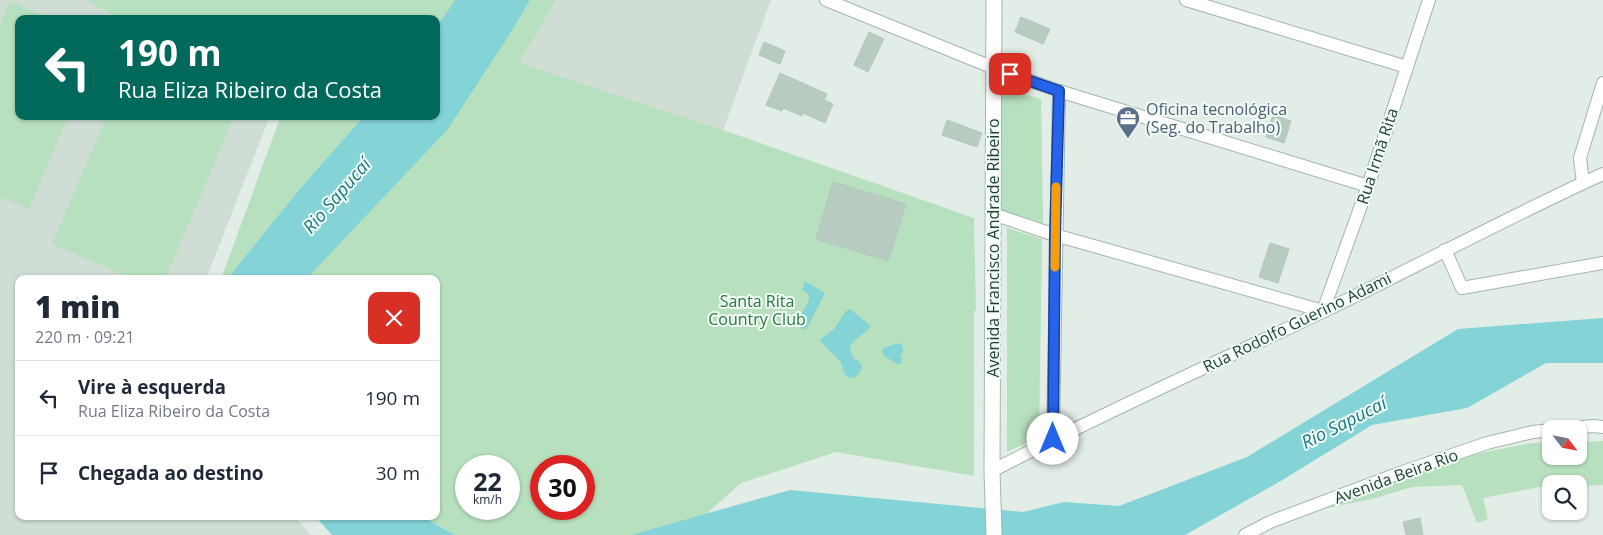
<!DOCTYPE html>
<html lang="pt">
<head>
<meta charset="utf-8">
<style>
  body { margin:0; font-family:"Open Sans",sans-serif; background:#f6f6f7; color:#1f2937; height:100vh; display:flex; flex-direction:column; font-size:19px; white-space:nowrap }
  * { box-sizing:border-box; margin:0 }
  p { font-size:16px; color:#747a83 }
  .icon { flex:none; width:28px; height:28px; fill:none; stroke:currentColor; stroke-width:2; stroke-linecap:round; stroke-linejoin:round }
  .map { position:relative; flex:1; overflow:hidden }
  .details { position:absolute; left:15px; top:275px; width:425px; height:245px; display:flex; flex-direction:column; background:#fff; border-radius:10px; box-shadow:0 1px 4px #0004 }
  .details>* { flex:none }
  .top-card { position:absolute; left:15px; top:15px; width:425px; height:105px; border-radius:10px; box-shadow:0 1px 4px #0004; background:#00695c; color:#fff; overflow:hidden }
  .needle { width:32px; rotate:122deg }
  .controls { position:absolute; left:1542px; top:420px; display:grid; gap:10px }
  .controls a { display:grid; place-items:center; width:45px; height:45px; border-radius:10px; background:#fff; box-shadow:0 1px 4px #0004; font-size:25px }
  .speed { position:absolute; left:455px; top:455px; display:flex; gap:10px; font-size:25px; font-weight:700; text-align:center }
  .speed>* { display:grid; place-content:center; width:65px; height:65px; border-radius:50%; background:#fff; box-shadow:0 1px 4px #0004; line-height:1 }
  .speed small { font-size:12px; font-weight:400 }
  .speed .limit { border:8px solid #d22; background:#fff; color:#111 }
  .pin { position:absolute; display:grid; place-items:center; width:42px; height:42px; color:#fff; margin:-21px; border-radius:10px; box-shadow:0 2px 8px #0006 }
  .me { position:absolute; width:55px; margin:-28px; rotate:0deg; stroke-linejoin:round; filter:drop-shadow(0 0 4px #0008) }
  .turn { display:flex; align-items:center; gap:18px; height:105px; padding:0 20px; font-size:22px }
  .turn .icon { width:65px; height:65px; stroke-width:2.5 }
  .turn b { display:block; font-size:35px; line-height:42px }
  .round { display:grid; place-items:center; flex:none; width:52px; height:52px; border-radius:10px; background:#f6f6f7 }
  .head { display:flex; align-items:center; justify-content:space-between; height:85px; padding:0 20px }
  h1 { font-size:30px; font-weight:800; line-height:38px }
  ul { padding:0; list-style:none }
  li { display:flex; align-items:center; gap:15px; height:75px; padding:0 20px; border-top:1px solid #e0e1e3 }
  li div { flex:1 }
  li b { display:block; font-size:19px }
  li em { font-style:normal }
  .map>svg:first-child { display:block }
  .built { fill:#cfddd5 }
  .green { fill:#b7e0be; fill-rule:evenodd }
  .water { fill:#83d3d7 }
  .building { fill:#b8cbc1; stroke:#b2c7bc }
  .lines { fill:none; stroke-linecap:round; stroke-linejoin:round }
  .street-casing { stroke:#a3b5ad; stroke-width:14 }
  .secondary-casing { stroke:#9ebaad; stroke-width:17 }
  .street { stroke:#fff; stroke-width:12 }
  .secondary { stroke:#fff; stroke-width:15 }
  .route-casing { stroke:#184099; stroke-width:12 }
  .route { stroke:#2563eb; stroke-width:9 }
  .slow { stroke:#f59e0b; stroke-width:9 }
  .labels { text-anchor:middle; stroke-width:4; stroke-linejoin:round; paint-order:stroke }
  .service-label { font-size:16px; fill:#4e5e75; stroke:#f1f9f4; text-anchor:start }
  .street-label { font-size:16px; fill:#1f3f33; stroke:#f1f9f4 }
  .park-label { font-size:16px; fill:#257a3d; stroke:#f1f9f4 }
  .water-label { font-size:18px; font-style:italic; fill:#147a81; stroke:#f1f9f4 }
</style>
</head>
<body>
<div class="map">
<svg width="1603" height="535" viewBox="0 0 1603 535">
  <rect width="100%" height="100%" fill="#e1ede6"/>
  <g class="built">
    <polygon points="0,0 145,0 187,19 19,19 19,116 270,116 206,279 19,279 19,516 294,516 311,535 0,535"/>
    <polygon points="556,0 771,0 723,130 518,63"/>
  </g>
  <g class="green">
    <polygon points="87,0 455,0 436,28 436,19 120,19"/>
    <path d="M530,0H556L519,63L723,130L974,218L976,311H974V476L836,452L741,483L705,515L631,535H455L421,516H436V279H309L311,274L510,34ZM466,466H509V509H466ZM541,466H584V509H541Z"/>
    <polygon points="10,1 52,19 19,19 19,116 68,116 29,209 0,197 0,25"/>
    <polygon points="1002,88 1041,99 1043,223 1001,210"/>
    <polygon points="107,116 219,116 232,122 165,279 133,279 52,244"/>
    <polygon points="272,116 364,116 298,191 227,279 221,279 279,121"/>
    <polygon points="1007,228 1042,239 1039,437 1007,452"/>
    <path d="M1603,441V485L1579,486V484H1551V487H1539L1483,498L1488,519L1477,523L1462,485L1412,487L1372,499L1327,508L1326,503C1385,482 1444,459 1506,448C1521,445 1536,442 1551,442V456H1579V442Z"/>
  </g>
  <g class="water">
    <polygon points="455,0 530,0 510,34 447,130 311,274 309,279 227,279 298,191 364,116 436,116 436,28"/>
    <polygon points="805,281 825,293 806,330 796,325 809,300 809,295 802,290"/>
    <path d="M850,309L871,326C865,334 856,337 850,346L851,352L854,359L859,361L862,367L859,374L854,378L848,377L844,373L841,362L820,341L821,339L834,329L846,311Z"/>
    <polygon points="1603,318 1603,363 1546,363 1467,408 1372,425 1279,482 1185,535 631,535 790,490 1023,512 1064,502 1119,506 1247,457 1458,329"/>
    <polygon points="900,343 903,347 903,352 900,355 902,361 900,364 897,364 883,355 882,350 885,347"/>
    <polygon points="315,516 421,516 455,535 332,535"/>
  </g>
  <g class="building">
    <polygon points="1021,17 1050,29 1043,44 1015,32"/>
    <polygon points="869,32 884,39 868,72 854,65"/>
    <polygon points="764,42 785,51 780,64 759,55"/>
    <polygon points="780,73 827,94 824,100 833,104 825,123 803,113 802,116 783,108 782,111 766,105"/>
    <polygon points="1273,115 1291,121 1284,143 1266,137"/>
    <polygon points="947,120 982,133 977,147 942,135"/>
    <polygon points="833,182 906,204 888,261 816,239"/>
    <polygon points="1270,243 1289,249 1278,283 1259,277"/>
    <polygon points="1420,518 1423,535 1406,535 1403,522"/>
  </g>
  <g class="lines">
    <g class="street-casing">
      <g id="street">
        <polyline points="826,0 994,68 1059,91 1368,186"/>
        <polyline points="1186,0 1407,67"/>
        <polyline points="1583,183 1580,158 1603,83"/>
        <polyline points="993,214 1055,235 1323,311 1368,186 1429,0"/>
        <polyline points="1445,250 1462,288 1603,263"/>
        <polyline points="1560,429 1593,426 1603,427"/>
        <polyline points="1053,439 1059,91"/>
        <path d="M992,471C1100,414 1212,365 1322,312C1416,267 1508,217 1603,174"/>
        <polyline points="1245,535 1270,522 1397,474 1487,443 1533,432 1551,430"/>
      </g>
    </g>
    <g class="secondary-casing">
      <polyline id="secondary" points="994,0 992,471 994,535"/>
    </g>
    <use href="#street" class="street"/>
    <use href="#secondary" class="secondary"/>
  </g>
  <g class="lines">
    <g class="route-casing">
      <polyline id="route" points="1010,74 1059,91 1055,235 1053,439"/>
    </g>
    <use href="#route" class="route"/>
    <polyline class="slow" points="1055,267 1056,187"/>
  </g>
  <defs>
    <g id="office-pin" transform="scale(1.25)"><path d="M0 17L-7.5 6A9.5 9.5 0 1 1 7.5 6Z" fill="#5c6f8a" stroke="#f1f9f4"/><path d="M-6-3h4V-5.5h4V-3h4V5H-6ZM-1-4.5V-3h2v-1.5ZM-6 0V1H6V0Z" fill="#fff"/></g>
  </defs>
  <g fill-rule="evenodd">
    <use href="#office-pin" x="1128" y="118"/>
  </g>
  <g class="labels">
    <g class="service-label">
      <text x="1146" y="115">Oficina tecnológica<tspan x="1146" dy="18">(Seg. do Trabalho)</tspan></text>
    </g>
    <g class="street-label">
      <text transform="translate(1377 156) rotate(-72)" y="6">Rua Irmã Rita</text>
      <text transform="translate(993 248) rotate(-90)" y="6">Avenida Francisco Andrade Ribeiro</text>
      <text transform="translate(1297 322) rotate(-26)" y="6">Rua Rodolfo Guerino Adami</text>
      <text transform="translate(1396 476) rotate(-20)" y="6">Avenida Beira Rio</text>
    </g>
    <g class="park-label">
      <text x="757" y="307">Santa Rita<tspan x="757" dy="18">Country Club</tspan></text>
    </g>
    <g class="water-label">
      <text transform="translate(337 196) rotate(-49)" y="6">Rio Sapucaí</text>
      <text transform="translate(1344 423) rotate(-27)" y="6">Rio Sapucaí</text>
    </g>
  </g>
</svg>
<div class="controls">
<a><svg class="needle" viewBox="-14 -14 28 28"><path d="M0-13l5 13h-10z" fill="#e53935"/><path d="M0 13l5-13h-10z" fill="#747a83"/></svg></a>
<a><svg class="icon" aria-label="search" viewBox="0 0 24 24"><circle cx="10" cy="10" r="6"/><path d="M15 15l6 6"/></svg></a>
</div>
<div class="speed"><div>22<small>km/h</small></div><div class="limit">30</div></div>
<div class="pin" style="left:1010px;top:74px;background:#d93025"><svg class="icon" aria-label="arrive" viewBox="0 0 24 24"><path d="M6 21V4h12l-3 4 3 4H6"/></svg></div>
<svg class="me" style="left:1053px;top:439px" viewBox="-20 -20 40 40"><circle r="19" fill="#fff"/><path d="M0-13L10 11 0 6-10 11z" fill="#2563eb"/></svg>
<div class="top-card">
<div class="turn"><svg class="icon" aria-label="left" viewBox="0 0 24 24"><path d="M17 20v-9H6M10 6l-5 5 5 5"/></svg><div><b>190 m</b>Rua Eliza Ribeiro da Costa</div></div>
</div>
<section class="details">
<div class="head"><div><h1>1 min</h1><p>220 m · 09:21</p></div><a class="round" style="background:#d93025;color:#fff"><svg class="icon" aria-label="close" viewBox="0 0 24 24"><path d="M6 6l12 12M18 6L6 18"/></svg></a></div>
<ul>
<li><svg class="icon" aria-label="left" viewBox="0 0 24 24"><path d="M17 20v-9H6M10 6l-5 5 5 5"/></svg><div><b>Vire à esquerda</b><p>Rua Eliza Ribeiro da Costa</p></div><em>190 m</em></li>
<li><svg class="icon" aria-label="arrive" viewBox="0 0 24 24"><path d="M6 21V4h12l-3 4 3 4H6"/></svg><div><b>Chegada ao destino</b></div><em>30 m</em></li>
</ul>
</section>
</div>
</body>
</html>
